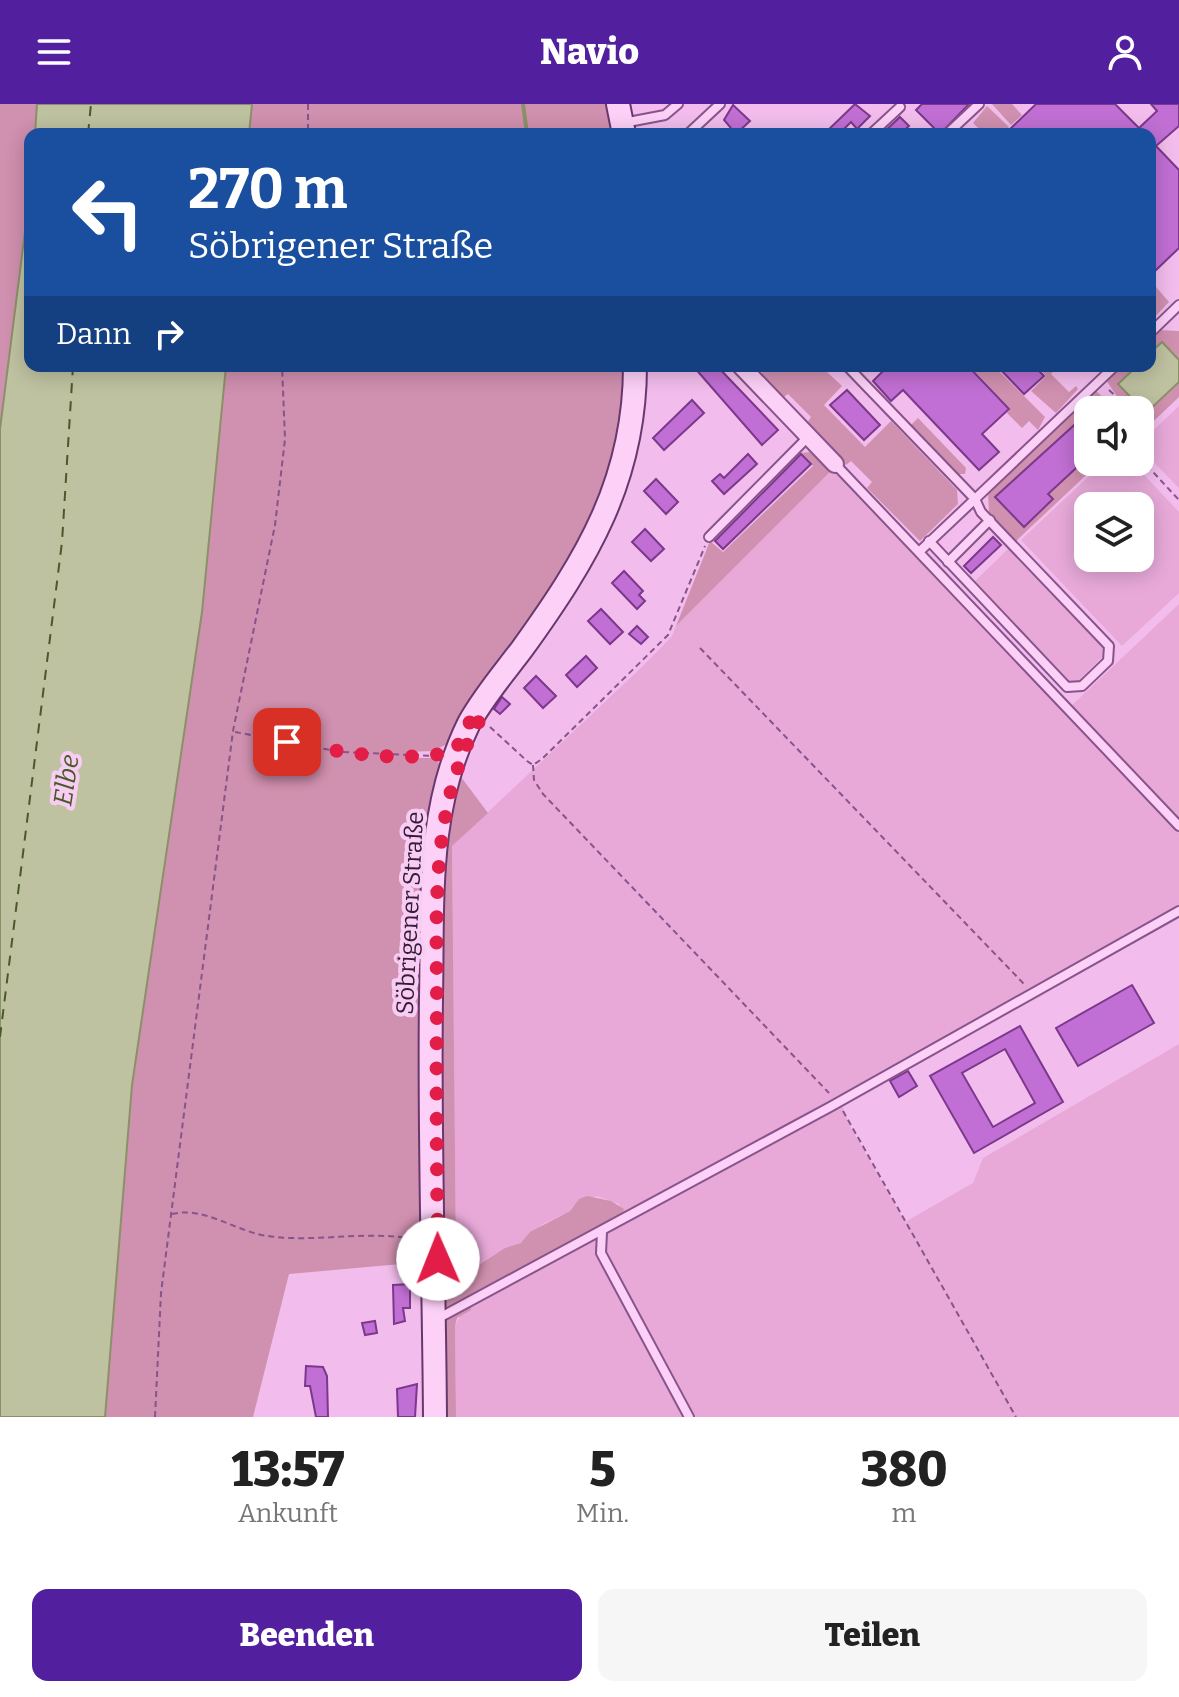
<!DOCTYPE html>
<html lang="de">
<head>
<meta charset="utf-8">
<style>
  body { margin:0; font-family:Bitter,serif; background:#f6f6f6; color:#222; height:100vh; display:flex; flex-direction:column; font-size:30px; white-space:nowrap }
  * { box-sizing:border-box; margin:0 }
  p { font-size:26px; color:#767676 }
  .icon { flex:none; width:44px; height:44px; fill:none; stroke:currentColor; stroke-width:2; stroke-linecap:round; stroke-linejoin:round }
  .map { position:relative; height:1313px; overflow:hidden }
  .drawer { display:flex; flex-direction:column; background:#fff; flex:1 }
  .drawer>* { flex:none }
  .hud { position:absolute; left:24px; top:24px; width:1132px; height:244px; border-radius:16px; box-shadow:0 4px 20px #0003; background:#1a4fa0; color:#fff; overflow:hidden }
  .buttons { position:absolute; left:1074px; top:292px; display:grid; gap:16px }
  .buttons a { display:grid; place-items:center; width:80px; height:80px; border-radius:16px; background:#fff; box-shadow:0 4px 20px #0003; font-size:40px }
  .pin { position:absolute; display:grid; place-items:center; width:68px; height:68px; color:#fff; margin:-34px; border-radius:16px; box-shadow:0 4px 12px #0006 }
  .me { position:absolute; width:88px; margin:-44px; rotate:359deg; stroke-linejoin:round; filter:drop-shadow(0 0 6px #0008) }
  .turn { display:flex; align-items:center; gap:28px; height:168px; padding:0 32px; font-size:36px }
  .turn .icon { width:104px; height:104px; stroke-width:2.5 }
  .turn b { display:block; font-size:56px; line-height:68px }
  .then { display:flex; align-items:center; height:76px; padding:0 32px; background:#0003; gap:16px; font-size:30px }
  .eta { display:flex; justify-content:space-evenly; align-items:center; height:136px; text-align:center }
  .eta b { font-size:48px; font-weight:800; line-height:56px }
  .button { display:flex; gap:16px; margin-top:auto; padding:16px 32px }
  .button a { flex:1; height:92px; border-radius:16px; background:#521f9f; color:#fff; font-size:32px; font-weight:800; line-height:92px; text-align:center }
  .button a+a { background:#f6f6f6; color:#222 }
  header { display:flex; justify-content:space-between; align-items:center; height:104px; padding:0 32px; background:#521f9f; color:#fff; font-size:36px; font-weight:800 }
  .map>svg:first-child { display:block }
  .farmland { fill:#e8a9d9; fill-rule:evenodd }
  .green { fill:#d090af }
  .water { fill:#bfc2a1; stroke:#8a9167; stroke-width:2 }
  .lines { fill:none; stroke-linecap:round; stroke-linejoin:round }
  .stream { stroke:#8a9167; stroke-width:4 }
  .ferry { stroke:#495a28; stroke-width:2; stroke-dasharray:10 8; stroke-linecap:butt }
  .building { fill:#c16fd4; stroke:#7b388c; stroke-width:2; fill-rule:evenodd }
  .lane-casing { stroke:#87548b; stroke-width:12 }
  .street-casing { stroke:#87548b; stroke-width:20 }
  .secondary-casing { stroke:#68386d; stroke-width:26 }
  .path { stroke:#87548b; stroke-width:2; stroke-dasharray:6 4; stroke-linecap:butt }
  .lane { stroke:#fcd0f7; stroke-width:8 }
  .street { stroke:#fcd0f7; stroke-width:16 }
  .secondary { stroke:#fcd0f7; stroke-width:22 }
  .route { stroke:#e11d48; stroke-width:14; stroke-dasharray:0 25.2 }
  .labels { text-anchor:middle; stroke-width:8; stroke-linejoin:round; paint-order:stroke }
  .street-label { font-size:24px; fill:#351a39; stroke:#f8cdf3 }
  .water-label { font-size:26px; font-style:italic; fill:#495a28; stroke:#f8cdf3 }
</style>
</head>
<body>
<header><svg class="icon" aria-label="menu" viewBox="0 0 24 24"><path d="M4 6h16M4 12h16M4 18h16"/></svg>Navio<svg class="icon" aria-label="person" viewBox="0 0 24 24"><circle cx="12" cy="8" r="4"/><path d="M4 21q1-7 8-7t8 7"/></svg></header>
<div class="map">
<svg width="1179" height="1313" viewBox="0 0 1179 1313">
  <rect width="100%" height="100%" fill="#f2bdec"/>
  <g class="farmland">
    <polygon points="1179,302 1179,384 1140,344 1140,339"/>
    <path d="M1104,358H1132L1179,408V489L1122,542L1021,436ZM1140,402V454H1088V402Z"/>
    <polygon points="833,365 1179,729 1179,802 839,994 850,1022 905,1118 973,1079 983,1054 1179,940 1179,1313 456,1313 455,1222 470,1192 622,1110 619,1100 597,1092 574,1101 570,1107 543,1120 521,1139 505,1144 468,1167 467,1151 456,1150 452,742 644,561 672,532 676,522"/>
    <polygon points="1009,444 1104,543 1103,552 1077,578 1067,577 973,479"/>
    <polygon points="1179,500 1179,717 1071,602"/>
  </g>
  <g class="green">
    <path d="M0,0H37L35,30H30C30,129 11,226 0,325Z"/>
    <polygon points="252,0 612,0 619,30 249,30"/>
    <polygon points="992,0 1012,0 1022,11 1011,21"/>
    <polygon points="987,2 1009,23 1002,30 984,30 973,19"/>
    <polygon points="1150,176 1169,198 1150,218"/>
    <polygon points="1158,226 1179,227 1179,256 1162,238 1150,249 1150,234"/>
    <polygon points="226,262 629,262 626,313 589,430 453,637 433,647 406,648 407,654 435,654 442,664 424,1131 414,1144 400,1146 401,1160 289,1170 253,1313 105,1313 132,981 202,508"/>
    <polygon points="769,262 833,262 827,268 842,282 824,301 865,343 891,317 957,386 958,400 920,437 867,384 872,378 851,357 846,361 807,319 811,313 788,290 783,294 761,270"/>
    <polygon points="970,262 994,262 1045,313 1038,326 1029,317 1022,324 1007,309 1010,305"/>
    <polygon points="1037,262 1054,262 1056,264 1051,270 1069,288 1076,282 1078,285 1056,309 1031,287 1046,272"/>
    <polygon points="1120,262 1137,262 1118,280 1145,309 1179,278 1179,293 1140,330 1140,306 1110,306 1107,301 1097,306 1086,294 1095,286 1107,297 1113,293 1120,297 1106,276"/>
    <polygon points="1083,299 1090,306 1088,358 1100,358 1015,438 989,408 988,389"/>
    <polygon points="918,314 966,364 965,370 956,370 910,322"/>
    <polygon points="809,348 833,365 676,522 710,437 723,448 813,362 801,349"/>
    <polygon points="458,669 488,709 452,742 456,1149 467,1151 469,1167 505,1144 521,1139 530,1128 570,1107 579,1095 587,1092 611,1097 624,1105 622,1110 470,1192 471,1206 457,1214 455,1222 456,1313 442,1313 439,1006 443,736"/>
  </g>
  <g class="water">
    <polygon points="37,0 252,0 249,30 35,30"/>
    <polygon points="30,88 30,262 226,262 202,508 132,981 105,1313 0,1313 0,325"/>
    <polygon points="1162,238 1179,256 1179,278 1146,309 1118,280 1137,262 1150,262 1150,249"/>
  </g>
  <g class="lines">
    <polyline class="stream" points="523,0 527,30"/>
    <g class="ferry">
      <polyline points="88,30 91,0"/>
      <polyline points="0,933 62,438 73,262"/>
    </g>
  </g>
  <g class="building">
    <polygon points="855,0 870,12 857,25 851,18 839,30 824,30"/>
    <polygon points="922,0 969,0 940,30 916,6"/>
    <polygon points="1036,0 1115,0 1139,24 1157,7 1151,0 1179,0 1179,22 1156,42 1179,66 1179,144 1156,166 1150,160 1150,30 1005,30"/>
    <polygon points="733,1 750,17 736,30 724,16"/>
    <polygon points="900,13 909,22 900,30 882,30"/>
    <polygon points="693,262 717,262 778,326 762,341"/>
    <polygon points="888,262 968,262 1009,305 982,330 999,348 979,366 903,286 891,297 873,277"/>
    <polygon points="997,262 1034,262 1044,272 1024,290"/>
    <polygon points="847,286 880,321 864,336 830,301"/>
    <polygon points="692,296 704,309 664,346 653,334"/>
    <polygon points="1082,314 1088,320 1088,353 1048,390 1053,395 1024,423 995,393"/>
    <polygon points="748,350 757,360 724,390 712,377 720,370 724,374"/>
    <polygon points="801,350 811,360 723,445 715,437"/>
    <polygon points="656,375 678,398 666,410 644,387"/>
    <polygon points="645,425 664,445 651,457 632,438"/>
    <polygon points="993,433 1001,441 971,469 964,462"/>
    <polygon points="624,467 643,487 639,491 645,497 637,505 612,479"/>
    <polygon points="601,505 623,528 610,540 588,517"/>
    <polygon points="637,522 648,533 641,540 629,530"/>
    <polygon points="586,552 597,564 577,583 566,571"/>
    <polygon points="536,572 556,592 543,604 524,584"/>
    <polygon points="502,593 510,600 500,610 494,605"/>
    <polygon points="1132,881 1154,919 1078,962 1056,924"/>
    <path d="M1020,922L1063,998L974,1049L930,972ZM1005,945L1035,999L993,1023L962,969Z"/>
    <polygon points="908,967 917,982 899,993 890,977"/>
    <polygon points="410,1180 410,1204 403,1204 405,1217 394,1220 393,1181"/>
    <polygon points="375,1217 377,1229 365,1231 362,1219"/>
    <polygon points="306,1262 323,1263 327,1272 328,1313 316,1313 310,1282 305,1282"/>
    <polygon points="417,1280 415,1313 398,1313 397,1285"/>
  </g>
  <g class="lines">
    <g class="lane-casing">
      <g id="lane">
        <polyline points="623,19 665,11 678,0"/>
        <polyline points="688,30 720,0"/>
        <polyline points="871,30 900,3"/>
        <polyline points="947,30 979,0"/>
        <polyline points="1150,229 1179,201"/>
        <polyline points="847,262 975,395 920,447"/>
        <polyline points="835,360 1179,722"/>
        <polyline points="709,433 807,334"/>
        <polyline points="929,437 1067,583 1082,582 1108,557 1109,542 981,408 975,395 1115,262"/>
        <polyline points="948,458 990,416"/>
        <polyline points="602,1128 601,1149 689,1313"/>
        <polyline points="437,1215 830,1003 1179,807"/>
      </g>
    </g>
    <g class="street-casing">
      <polyline id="street" points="741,262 835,360"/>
    </g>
    <g class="secondary-casing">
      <g id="secondary">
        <polyline points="618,0 624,30"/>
        <path d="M435,1313C434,1173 429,1033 431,893C433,798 426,706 469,619C484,592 504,569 522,545C587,455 635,376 635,262"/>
      </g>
    </g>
    <g class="path">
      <polyline points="308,0 308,30"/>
      <polyline points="1109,286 1121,297 1126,292"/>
      <polyline points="1140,354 1179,396"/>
      <polyline points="700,544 1024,880"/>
      <polyline points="490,623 527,657 533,661 542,655 668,531 705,442"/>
      <polyline points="235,628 341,648 435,652"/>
      <polyline points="533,661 534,676 543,690 829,989"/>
      <polyline points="843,1007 1016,1313"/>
      <path d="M172,1110C205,1102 236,1128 268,1132C316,1139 365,1126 413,1135"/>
      <polyline points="155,1313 161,1189 233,627 275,421 285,335 282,262"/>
    </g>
    <use href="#lane" class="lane"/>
    <use href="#street" class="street"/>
    <use href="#secondary" class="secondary"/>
  </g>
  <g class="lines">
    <path class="route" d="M287,638C340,648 402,660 455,647L475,608L481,614C429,701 437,807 437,905C436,988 437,1072 438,1155"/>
  </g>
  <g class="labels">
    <g class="street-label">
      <text transform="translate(410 809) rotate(-87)" y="8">Söbrigener Straße</text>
    </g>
    <g class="water-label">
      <text transform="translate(66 676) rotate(-81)" y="9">Elbe</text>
    </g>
  </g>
</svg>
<div class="buttons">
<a><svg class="icon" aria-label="sound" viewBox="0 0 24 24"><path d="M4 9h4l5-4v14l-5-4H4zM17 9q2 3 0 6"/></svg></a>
<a><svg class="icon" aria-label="layers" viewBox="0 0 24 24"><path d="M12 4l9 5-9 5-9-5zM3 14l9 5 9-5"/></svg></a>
</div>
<div class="pin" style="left:287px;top:638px;background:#d93025"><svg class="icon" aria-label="arrive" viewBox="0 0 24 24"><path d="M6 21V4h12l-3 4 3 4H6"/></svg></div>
<svg class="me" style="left:438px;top:1155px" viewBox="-20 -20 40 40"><circle r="19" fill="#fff"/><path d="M0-13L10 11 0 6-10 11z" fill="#e11d48"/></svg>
<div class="hud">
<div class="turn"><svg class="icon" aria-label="left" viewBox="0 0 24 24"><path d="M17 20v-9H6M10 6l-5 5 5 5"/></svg><div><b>270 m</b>Söbrigener Straße</div></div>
<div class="then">Dann<svg class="icon" aria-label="right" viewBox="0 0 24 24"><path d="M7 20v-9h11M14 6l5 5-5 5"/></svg></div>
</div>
</div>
<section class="drawer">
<div class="eta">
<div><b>13:57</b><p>Ankunft</p></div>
<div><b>5</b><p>Min.</p></div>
<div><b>380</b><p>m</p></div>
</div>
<div class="button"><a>Beenden</a><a>Teilen</a></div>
</section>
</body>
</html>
